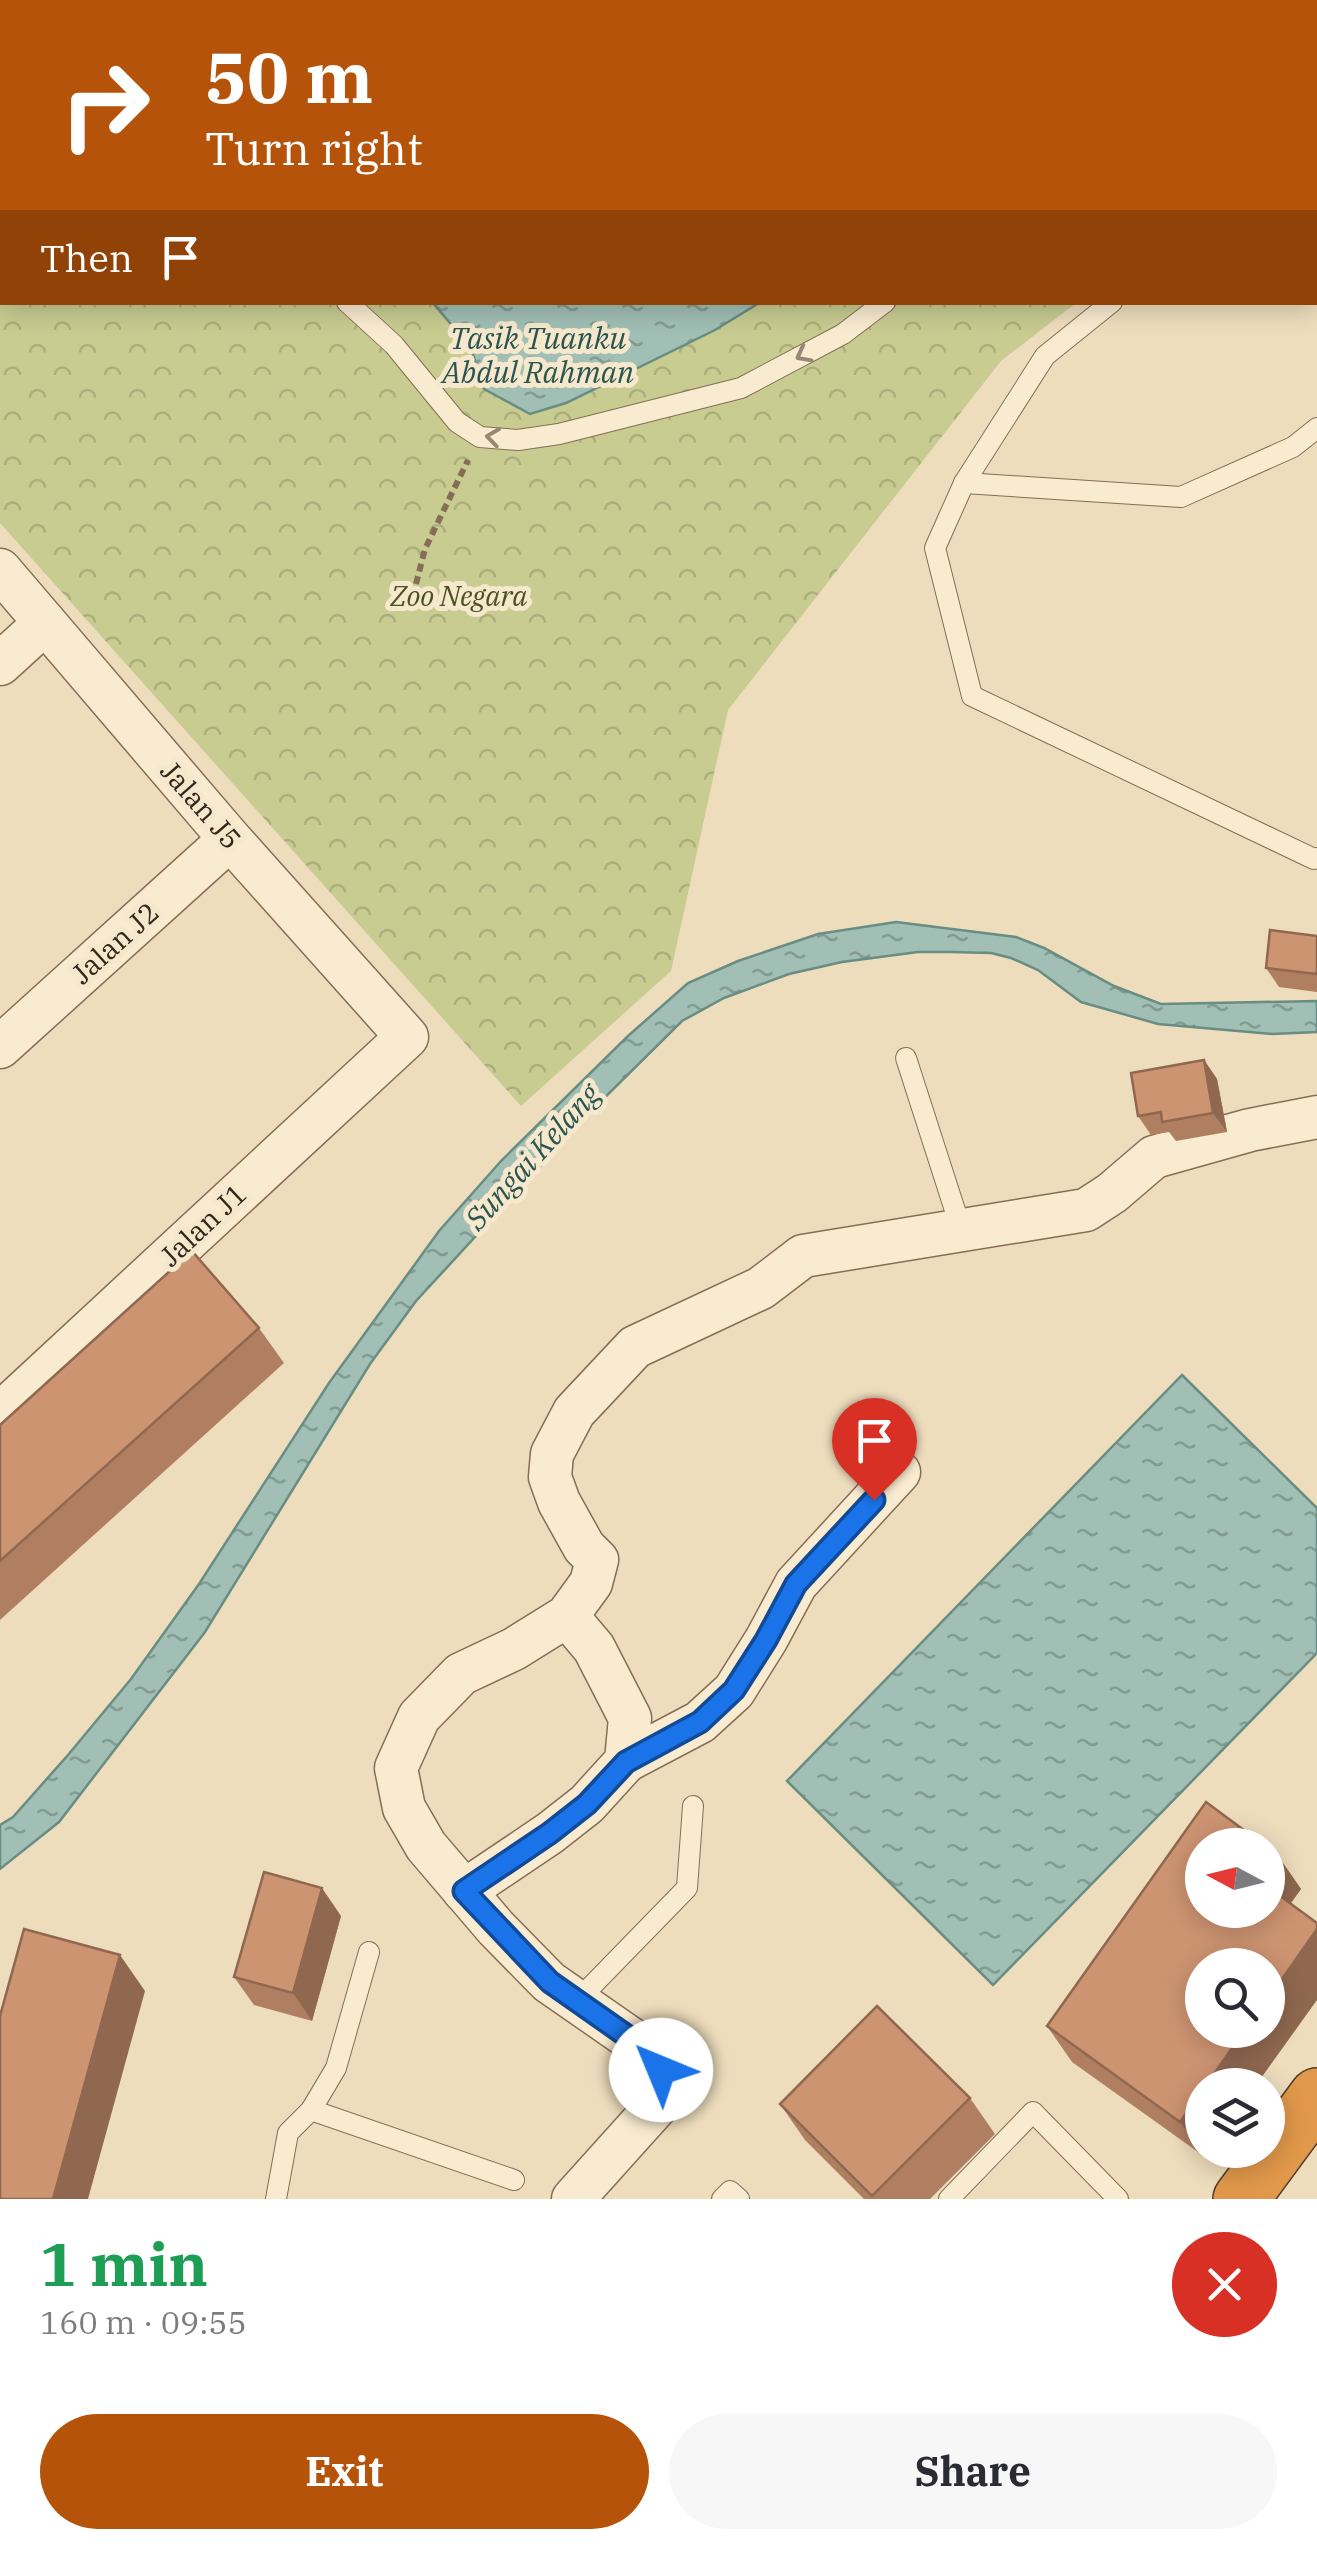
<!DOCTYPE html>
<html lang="en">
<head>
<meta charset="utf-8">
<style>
  body { margin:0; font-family:"IBM Plex Serif",serif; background:#f7f7f7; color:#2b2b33; height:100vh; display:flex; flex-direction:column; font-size:38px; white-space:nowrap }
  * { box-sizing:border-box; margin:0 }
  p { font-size:32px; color:#7c7c81 }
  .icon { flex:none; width:55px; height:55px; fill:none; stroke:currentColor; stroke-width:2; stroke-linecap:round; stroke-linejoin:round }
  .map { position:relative; height:2199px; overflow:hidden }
  .sheet { display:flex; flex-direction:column; background:#fff; flex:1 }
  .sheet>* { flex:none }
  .banner { position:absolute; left:0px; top:0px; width:1318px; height:305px; box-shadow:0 5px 25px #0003; background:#b45309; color:#fff; overflow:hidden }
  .needle { width:65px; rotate:277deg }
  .fabs { position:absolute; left:1185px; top:1828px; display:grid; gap:20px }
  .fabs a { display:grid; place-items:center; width:100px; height:100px; border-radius:50%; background:#fff; box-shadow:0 5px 25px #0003; font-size:50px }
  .pin { position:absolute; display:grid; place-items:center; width:85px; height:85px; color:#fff; margin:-102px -42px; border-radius:50% 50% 50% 0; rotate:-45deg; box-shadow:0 0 10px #0007 }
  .pin .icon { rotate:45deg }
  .me { position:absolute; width:110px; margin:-55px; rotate:315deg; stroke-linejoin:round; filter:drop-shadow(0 0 8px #0008) }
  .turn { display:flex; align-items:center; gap:35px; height:210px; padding:0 40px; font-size:45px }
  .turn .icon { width:130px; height:130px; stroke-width:2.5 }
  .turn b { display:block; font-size:70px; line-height:85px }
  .then { display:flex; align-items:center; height:95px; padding:0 40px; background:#0003; gap:20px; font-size:38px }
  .round { display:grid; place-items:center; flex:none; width:105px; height:105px; border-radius:52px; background:#f7f7f7 }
  .headline { display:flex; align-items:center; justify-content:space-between; height:170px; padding:0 40px }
  h1 { font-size:60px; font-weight:800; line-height:75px; color:#1e9e55 }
  .action { display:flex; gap:20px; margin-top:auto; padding:20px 40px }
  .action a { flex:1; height:115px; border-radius:60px; background:#b45309; color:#fff; font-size:40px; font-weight:800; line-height:115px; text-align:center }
  .action a+a { background:#f7f7f7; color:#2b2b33 }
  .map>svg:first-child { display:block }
  .park { fill:url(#park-crowns) }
  .water { fill:url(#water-ripples); stroke:#688d82; stroke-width:2.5 }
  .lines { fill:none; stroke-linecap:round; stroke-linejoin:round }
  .river { stroke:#a1bfb5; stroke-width:65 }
  .lane-casing { stroke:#866d56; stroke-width:22 }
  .street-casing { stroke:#866d56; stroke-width:45 }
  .highway-casing { stroke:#533c2b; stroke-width:58 }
  .path { stroke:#866d56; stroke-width:6; stroke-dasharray:8 5; stroke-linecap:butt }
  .lane { stroke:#f9ebd0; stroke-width:20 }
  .street { stroke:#f9ebd0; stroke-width:42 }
  .highway { stroke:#e1984a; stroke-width:55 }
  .wall { fill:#b07f62 }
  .shaded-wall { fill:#906850 }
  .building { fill:#cd9472; stroke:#906850; stroke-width:2.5 }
  .oneway { stroke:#978876 }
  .route-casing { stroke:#114b97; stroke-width:25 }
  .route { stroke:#1a73e8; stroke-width:18 }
  .labels { text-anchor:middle; stroke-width:10; stroke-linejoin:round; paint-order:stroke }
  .park-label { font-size:28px; font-style:italic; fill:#485221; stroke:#f6e8cc }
  .street-label { font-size:28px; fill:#35261b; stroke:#f6e8cc }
  .water-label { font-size:30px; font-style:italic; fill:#2a5550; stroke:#f6e8cc }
</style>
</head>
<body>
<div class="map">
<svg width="1317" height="2199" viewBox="0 0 1317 2199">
  <defs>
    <pattern id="park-crowns" width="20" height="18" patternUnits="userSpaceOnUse" patternTransform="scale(2.5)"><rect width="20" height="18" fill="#c8cc91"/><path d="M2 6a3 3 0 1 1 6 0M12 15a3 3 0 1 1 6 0" fill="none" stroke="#acaf7c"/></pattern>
    <pattern id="water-ripples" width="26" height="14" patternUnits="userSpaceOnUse" patternTransform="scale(2.5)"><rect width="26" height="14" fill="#a1bfb5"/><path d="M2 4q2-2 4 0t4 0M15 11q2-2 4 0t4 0" fill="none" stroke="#849b92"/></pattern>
  </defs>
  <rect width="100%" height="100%" fill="#eeddbd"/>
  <polygon class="park" points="0,0 1317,0 1317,136 1315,135 1315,2 2,2 2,302 1076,303 1001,361 728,710 671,971 521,1106 0,523"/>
  <g class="water">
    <polygon points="0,0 197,0 197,2 2,2 2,64 0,60"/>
    <polygon points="613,0 918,0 920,2 614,2"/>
    <polygon points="433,303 759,303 715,330 566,403 530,414 484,389 471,348"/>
    <polygon points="896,922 1016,937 1044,948 1114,986 1161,1004 1317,1001 1317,1032 1272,1034 1158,1024 1081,1002 1038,970 1011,958 991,953 950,952 918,952 842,962 789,974 724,998 682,1021 592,1110 416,1301 370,1364 205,1632 59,1822 0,1869 0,1825 13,1817 68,1755 131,1679 199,1584 329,1383 439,1231 501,1161 628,1036 688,983 738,961 818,934"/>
    <polygon points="1182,1375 1317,1508 1317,1653 993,1985 787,1781"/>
  </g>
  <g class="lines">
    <g class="river">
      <polyline points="1064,0 1066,2"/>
      <polyline points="1315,110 1317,111"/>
    </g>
    <g class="lane-casing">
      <g id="lane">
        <polyline points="1022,0 1024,2"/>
        <polyline points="1315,156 1317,157"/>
        <polyline points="0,164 2,165"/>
        <polyline points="347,302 394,345 457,422 480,437 518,440 559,434 741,388 843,334 885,302"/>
        <polyline points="1112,302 1045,356 964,483 935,548 972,696 1314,859 1317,858"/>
        <polyline points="964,483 1181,497 1293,447 1317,428"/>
        <polyline points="906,1058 961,1229"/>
        <polyline points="577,2001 687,1888 693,1806"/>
        <polyline points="311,2110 514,2180"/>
        <polyline points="276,2199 288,2133 311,2110 336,2068 369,1952"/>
        <polyline points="722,2199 730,2191 739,2199"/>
        <polyline points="949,2199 1033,2112 1118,2199"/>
      </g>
    </g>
    <g class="street-casing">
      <g id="street">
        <polyline points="0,570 230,839 407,1037 0,1414"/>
        <polyline points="0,664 45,623"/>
        <polyline points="0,1047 230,839"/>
        <polyline points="626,1761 700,1722 734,1691 766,1640 796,1584 899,1472"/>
        <polyline points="464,1891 550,1833 587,1804 626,1761 630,1718 594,1648 567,1616"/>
        <polyline points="573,2199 662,2100 661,2070 644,2048 549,1982 496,1928 426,1846 404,1808 396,1768 419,1717 461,1674 514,1649 567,1616 591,1583 597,1560 584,1547 559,1502 550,1477 552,1454 574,1412 635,1347 761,1288 803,1256 1086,1210 1112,1193 1154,1157 1250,1130 1317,1117"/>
      </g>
    </g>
    <g class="highway-casing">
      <polyline id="highway" points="1241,2199 1317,2096"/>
    </g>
    <polyline class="path" points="416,584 425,549 468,460"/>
    <use href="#lane" class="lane"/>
    <use href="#street" class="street"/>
    <use href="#highway" class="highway"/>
  </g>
  <g class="wall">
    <polygon points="1317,936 1317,992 1279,987 1266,968"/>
    <polygon points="1204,1060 1217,1079 1227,1132 1176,1141 1169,1132 1151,1135 1138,1116"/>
    <polygon points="259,1328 284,1363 0,1620 0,1425"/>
    <polygon points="1276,1853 1301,1889 1291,1903 1205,2157 1072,2062 1047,2026"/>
    <polygon points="341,1916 312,2021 254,2005 234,1977"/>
    <polygon points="970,2098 995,2134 930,2199 864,2199 805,2140 780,2104"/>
  </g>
  <g class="shaded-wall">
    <polygon points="1204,1060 1217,1079 1227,1132 1213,1113"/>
    <polygon points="1276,1853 1301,1889 1282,1915 1268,1894 1268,1865"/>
    <polygon points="322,1888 341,1916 312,2021 293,1993"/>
    <polygon points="1317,1929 1317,2000 1256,2085 1206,2085 1245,2030 1268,2030 1268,1999"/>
    <polygon points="120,1955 145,1991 88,2199 53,2199"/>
    <polygon points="1202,2090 1202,2150 1210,2150 1205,2157 1180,2122"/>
  </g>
  <g class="building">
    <polygon points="1270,930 1317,936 1317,974 1266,968"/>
    <polygon points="1204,1060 1213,1113 1162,1122 1161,1112 1138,1116 1131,1073"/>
    <polygon points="192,1251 259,1328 0,1561 0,1425"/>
    <polygon points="1206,1802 1264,1845 1202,1845 1202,1910 1268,1910 1268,1887 1317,1923 1317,1929 1268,1999 1268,1965 1202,1965 1202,2030 1245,2030 1206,2085 1202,2085 1202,2090 1180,2122 1047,2026"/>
    <polygon points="1268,1847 1276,1853 1268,1865"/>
    <polygon points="264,1872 322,1888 293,1993 234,1977"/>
    <polygon points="24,1929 120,1955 53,2199 0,2199 0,2016"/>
    <polygon points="877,2006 970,2098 872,2196 780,2104"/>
  </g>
  <defs><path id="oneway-chevron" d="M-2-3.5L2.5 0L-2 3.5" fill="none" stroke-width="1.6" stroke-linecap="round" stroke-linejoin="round" transform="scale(2.5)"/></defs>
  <g class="oneway">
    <use href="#oneway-chevron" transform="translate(803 355) rotate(152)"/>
    <use href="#oneway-chevron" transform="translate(493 437) rotate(-172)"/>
  </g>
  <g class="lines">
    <g class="route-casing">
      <polyline id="route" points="661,2070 644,2048 550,1982 464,1891 550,1833 587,1804 626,1762 700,1722 734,1690 766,1640 796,1584 874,1500"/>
    </g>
    <use href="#route" class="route"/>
  </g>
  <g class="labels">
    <g class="park-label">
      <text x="459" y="606">Zoo Negara</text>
    </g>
    <g class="street-label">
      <text transform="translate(201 805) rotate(49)" y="10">Jalan J5</text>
      <text transform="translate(115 943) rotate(-42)" y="10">Jalan J2</text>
      <text transform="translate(203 1225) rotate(-43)" y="10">Jalan J1</text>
    </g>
    <g class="water-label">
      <text x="538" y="349">Tasik Tuanku<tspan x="538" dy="34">Abdul Rahman</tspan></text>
      <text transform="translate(533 1157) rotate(-48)" y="10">Sungai Kelang</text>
    </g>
  </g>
</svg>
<div class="fabs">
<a><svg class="needle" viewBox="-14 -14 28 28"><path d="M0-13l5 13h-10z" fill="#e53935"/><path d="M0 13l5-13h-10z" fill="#7c7c81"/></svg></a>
<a><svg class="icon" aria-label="search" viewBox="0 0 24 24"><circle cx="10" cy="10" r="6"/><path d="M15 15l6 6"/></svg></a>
<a><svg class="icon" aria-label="layers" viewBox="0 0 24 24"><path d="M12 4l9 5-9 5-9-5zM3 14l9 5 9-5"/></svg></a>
</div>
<div class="pin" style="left:874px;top:1500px;background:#d93025"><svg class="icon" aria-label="arrive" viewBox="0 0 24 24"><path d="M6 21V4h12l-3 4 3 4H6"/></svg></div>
<svg class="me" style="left:661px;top:2070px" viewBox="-20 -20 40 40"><circle r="19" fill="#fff"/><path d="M0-13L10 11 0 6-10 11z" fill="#1a73e8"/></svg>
<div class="banner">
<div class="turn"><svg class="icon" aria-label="right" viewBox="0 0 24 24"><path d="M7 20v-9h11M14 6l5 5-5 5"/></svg><div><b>50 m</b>Turn right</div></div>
<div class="then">Then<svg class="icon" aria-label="arrive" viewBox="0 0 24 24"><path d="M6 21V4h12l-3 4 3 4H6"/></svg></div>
</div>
</div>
<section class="sheet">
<div class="headline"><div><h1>1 min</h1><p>160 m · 09:55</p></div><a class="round" style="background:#d93025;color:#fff"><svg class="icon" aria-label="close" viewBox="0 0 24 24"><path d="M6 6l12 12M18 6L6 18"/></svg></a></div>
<div class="action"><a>Exit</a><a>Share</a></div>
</section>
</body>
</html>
